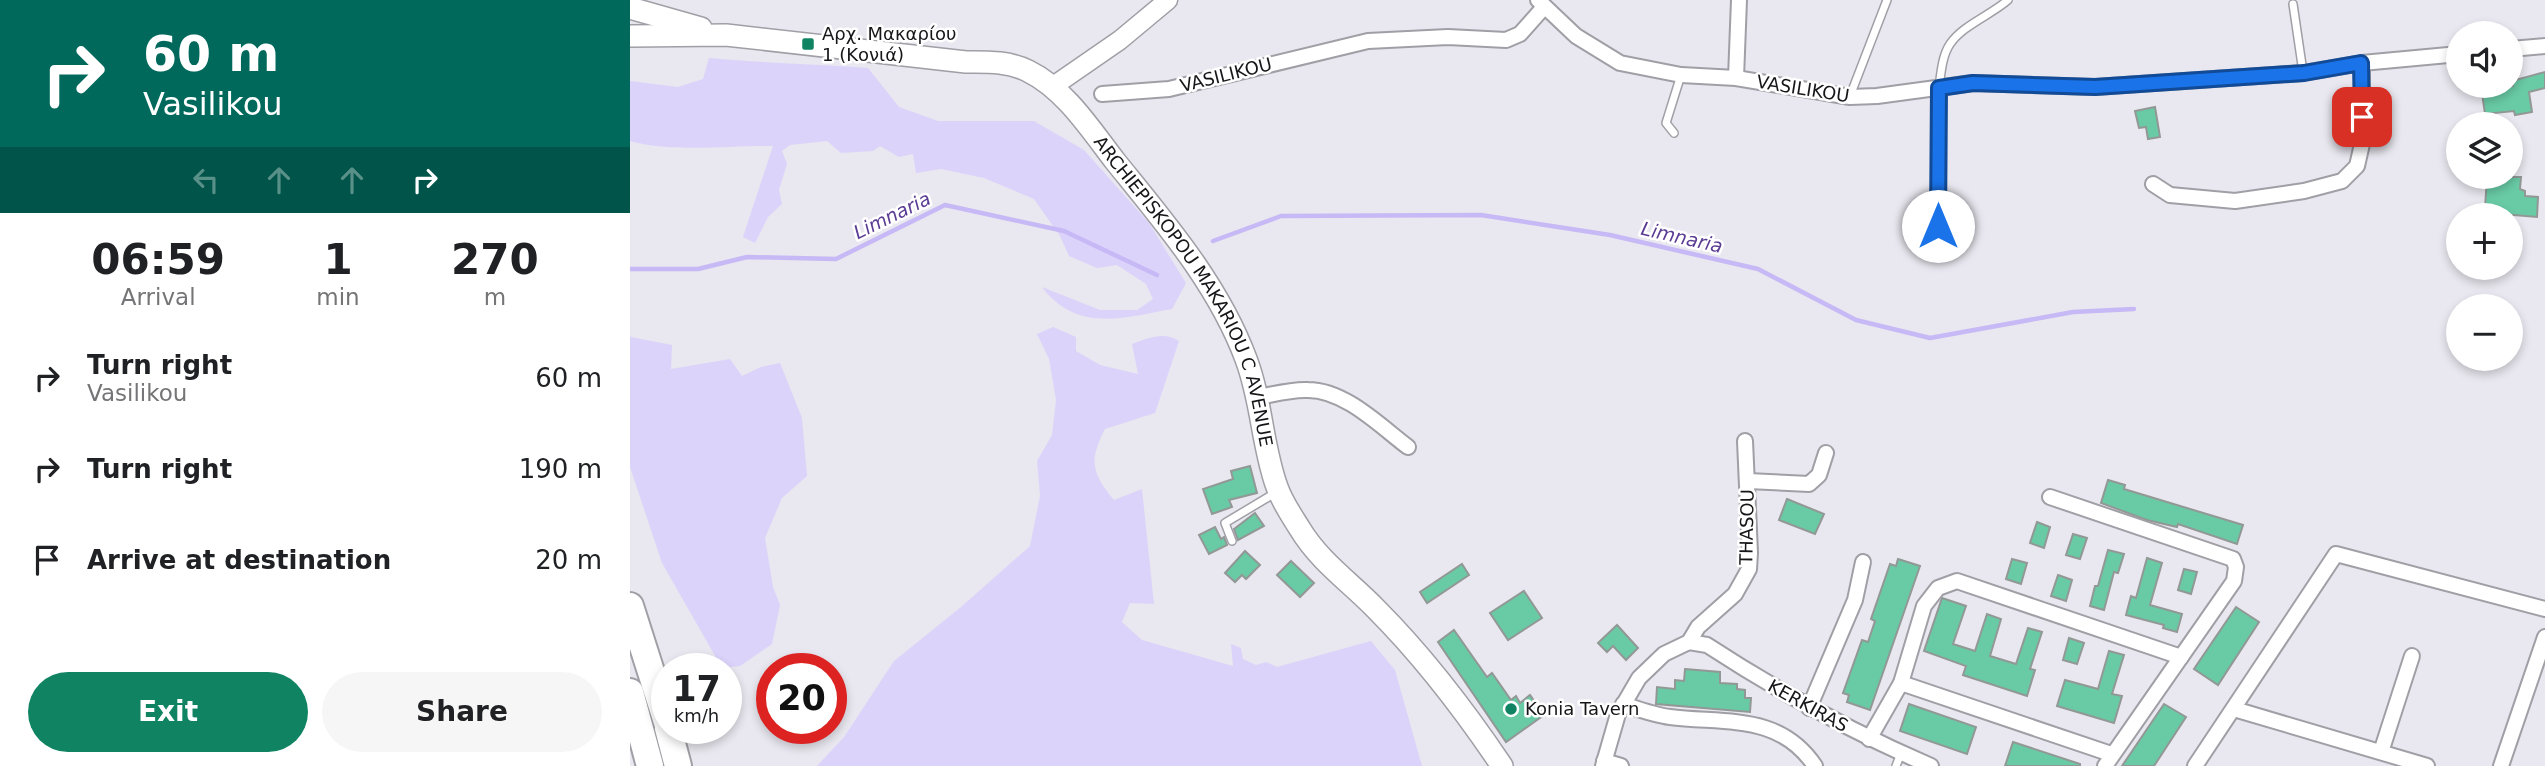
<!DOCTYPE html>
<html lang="en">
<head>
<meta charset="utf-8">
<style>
  body { margin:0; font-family:"DejaVu Sans",sans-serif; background:#f6f6f6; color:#202124; height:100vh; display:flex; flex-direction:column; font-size:26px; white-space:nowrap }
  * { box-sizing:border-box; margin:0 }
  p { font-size:23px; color:#757577 }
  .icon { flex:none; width:38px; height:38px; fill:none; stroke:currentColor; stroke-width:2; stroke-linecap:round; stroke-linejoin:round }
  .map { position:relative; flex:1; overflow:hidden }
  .drawer { display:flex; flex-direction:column; background:#fff; width:630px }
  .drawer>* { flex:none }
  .banner { background:#00695c; color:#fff; overflow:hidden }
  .fabs { position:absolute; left:1816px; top:21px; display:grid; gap:14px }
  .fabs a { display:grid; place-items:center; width:77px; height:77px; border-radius:50%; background:#fff; box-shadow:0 4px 10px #0003; font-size:35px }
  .speed { position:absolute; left:21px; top:653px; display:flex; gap:14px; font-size:35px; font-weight:700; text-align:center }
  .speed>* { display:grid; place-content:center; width:91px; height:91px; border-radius:50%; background:#fff; box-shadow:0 4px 10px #0003; line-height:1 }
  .speed small { font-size:18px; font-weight:400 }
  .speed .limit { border:10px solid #d22; background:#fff; color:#111 }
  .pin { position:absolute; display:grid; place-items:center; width:60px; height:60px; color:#fff; margin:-30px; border-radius:14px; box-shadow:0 4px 10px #0006 }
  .me { position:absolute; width:77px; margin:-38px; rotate:0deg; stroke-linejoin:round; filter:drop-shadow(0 0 5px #0008) }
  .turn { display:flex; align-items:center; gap:24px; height:147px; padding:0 28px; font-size:32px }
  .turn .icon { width:91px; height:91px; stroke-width:2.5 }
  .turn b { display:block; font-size:49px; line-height:60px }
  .lanes { display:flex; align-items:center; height:66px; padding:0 28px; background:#0003; justify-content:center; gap:35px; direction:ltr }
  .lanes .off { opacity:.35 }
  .eta { display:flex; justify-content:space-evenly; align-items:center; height:119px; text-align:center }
  .eta b { font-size:42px; font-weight:700; line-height:49px }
  .button { display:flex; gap:14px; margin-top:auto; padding:14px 28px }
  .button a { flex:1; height:80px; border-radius:42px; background:#0f8362; color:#fff; font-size:28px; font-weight:700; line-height:80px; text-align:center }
  .button a+a { background:#f6f6f6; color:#202124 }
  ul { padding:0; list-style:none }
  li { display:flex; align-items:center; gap:21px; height:91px; padding:0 28px }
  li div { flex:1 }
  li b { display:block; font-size:26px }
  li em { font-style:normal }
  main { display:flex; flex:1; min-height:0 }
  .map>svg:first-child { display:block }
  .green { fill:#dcd3fb }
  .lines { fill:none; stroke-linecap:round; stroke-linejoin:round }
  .stream { stroke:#c7b8f6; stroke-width:4.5 }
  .building { fill:#69cba6; stroke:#919895; stroke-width:2 }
  .service-casing { stroke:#a09fa6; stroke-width:10 }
  .minor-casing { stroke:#a09fa6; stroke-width:18 }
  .tertiary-casing { stroke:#a09fa6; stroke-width:21 }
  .secondary-casing { stroke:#a09fa6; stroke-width:24 }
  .motorway-casing { stroke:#a09fa6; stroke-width:30 }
  .service { stroke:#fff; stroke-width:7 }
  .minor { stroke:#fff; stroke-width:14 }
  .tertiary { stroke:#fff; stroke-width:18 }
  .secondary { stroke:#fff; stroke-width:21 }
  .motorway { stroke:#fff; stroke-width:26 }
  .route-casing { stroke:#114b97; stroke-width:18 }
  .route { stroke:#1a73e8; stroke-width:12 }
  .poi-dot { fill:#0f8362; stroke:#fff; stroke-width:2.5 }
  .labels { text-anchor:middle; stroke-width:5; stroke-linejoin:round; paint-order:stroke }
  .poi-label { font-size:18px; fill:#161518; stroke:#fff; text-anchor:start }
  .street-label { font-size:18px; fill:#161518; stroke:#fff }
  .water-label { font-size:19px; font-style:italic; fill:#5a3c94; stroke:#fff }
</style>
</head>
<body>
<main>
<section class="drawer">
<div class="banner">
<div class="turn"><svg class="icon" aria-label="right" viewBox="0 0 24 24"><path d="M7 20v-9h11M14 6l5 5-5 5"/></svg><div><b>60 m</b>Vasilikou</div></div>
<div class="lanes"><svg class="icon off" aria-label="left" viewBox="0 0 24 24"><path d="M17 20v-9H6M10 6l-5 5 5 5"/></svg><svg class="icon off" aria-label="ahead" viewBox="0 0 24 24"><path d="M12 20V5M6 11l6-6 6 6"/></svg><svg class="icon off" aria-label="ahead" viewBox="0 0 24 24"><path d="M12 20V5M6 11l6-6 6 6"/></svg><svg class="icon" aria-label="right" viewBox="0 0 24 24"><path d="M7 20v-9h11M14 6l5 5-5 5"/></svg></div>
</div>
<div class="eta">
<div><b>06:59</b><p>Arrival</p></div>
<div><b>1</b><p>min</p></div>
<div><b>270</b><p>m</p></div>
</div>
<ul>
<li><svg class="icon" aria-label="right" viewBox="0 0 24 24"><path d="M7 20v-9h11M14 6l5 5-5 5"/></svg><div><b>Turn right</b><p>Vasilikou</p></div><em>60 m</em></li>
<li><svg class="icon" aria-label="right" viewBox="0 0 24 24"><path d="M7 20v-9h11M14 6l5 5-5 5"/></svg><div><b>Turn right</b></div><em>190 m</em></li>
<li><svg class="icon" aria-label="arrive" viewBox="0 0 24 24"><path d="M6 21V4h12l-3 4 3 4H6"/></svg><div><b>Arrive at destination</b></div><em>20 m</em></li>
</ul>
<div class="button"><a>Exit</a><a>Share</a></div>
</section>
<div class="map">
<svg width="1915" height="766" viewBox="0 0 1915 766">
  <rect width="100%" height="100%" fill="#e9e7ef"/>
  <g class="green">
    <path d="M79,58C132,63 185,64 238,68L269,107L308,121H404L454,150L519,223L556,283L542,309C493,318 447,333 412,287L470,310H507L523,299L516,284L487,265L467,268L439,256L430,236L404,199L354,178L311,169L286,173L283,154L269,157L250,146L243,151L211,153L197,141L160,145L152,151L157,164L149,190L152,204L138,217L125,243L113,237L143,146C100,145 41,153 0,141V81L48,87L73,79Z"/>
    <path d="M423,327L446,337V351L470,365L508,374L502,344C518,338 534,331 549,341L525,413L475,429C459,460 461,472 484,500L512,489L524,604L500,603L492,622L512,640L603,666L601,644L611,648L613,659L626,665L636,662L647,667L741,641L765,670L792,766H187L214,737L264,661L331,607L400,546L410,496L407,461L422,435L426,400L419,359L407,334Z"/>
    <polygon points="0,334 1,337 42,345 41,369 100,359 112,376 131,367 150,363 172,418 177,476 152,498 135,538 143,587 150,605 142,644 110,666 92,668 32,563 0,467"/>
  </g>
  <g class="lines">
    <g class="stream">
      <polyline points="583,241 651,216 851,215 980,235 1128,269 1226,320 1300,338 1443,312 1504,309"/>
      <polyline points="0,269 68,269 117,257 206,259 315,205 434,231 527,275"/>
    </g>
  </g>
  <g class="building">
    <polygon points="1915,72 1915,88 1899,92 1902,112 1885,115 1884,111 1855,114 1851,86 1883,86 1882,81"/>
    <polygon points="1525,107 1530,137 1518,139 1516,127 1509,128 1505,111"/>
    <polygon points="1857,177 1891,177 1890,189 1895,191 1895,196 1908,197 1907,217 1872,214 1872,209 1855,208"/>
    <polygon points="620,466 627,493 599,500 602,507 582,514 573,489 603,479 601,471"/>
    <polygon points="1478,480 1495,485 1494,489 1613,525 1607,544 1548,524 1547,527 1517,520 1471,503"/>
    <polygon points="1157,499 1194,514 1185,534 1149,520"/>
    <polygon points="625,513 634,526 608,540 604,529"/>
    <polygon points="1407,522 1420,527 1414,548 1400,543"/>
    <polygon points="585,527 591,539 594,537 597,545 579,554 569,535"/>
    <polygon points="1443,534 1457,538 1450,559 1436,555"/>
    <polygon points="1478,550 1494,554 1488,573 1484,572 1474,610 1460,606 1465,586 1468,586"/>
    <polygon points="615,551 630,565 616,579 612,575 605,582 595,573"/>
    <polygon points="1517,558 1532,563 1520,605 1552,614 1547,632 1533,628 1534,625 1496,615 1501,596 1506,598"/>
    <polygon points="1268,559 1290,566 1240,710 1217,702 1219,695 1213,693 1232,640 1238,642 1245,621 1241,619 1260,564 1266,566"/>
    <polygon points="1382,559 1397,563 1391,584 1376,579"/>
    <polygon points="661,561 684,583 670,597 647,575"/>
    <polygon points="832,564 839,575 797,603 790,592"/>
    <polygon points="1554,569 1567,572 1561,594 1548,590"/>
    <polygon points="1428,575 1442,580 1436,601 1421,596"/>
    <polygon points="894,591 912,618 878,640 860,613"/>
    <polygon points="1312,598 1336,606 1323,644 1345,651 1357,614 1371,619 1360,656 1386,664 1398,628 1412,632 1400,669 1405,670 1397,696 1333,675 1336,666 1294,651"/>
    <polygon points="1606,607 1629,622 1588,685 1564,669"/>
    <polygon points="987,625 1008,648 996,660 983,646 977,652 968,643"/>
    <polygon points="824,630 857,677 862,673 881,700 886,696 890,703 900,695 914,715 876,742 808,642"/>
    <polygon points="1439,638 1454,643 1447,664 1433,660"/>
    <polygon points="1479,651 1494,655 1482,694 1492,696 1484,723 1427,706 1435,680 1468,689"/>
    <polygon points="1055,669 1090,672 1090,683 1107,684 1107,689 1115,690 1115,698 1121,698 1120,712 1026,704 1027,687 1045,689 1045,680 1054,681"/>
    <polygon points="1279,704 1346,727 1337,754 1270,731"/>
    <polygon points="1534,704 1556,717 1524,766 1492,766"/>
    <polygon points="1383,742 1450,764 1450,766 1375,766"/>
  </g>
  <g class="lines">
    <g class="service-casing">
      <g id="service">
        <polyline points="1663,4 1673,72"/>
        <polyline points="1220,96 1257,0"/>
        <polyline points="1044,133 1036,123 1051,75"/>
        <path d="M1308,254L1309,87C1311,73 1312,56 1320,44C1333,25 1361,15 1378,0"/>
        <polyline points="602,541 595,523 645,493"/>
        <polyline points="1266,766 1271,753"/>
      </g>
    </g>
    <g class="minor-casing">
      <g id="minor">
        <polyline points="908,0 946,36 990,63 1051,75 1106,78 1220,97 1247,96 1343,83 1465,87 1673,73 1732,63 1829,54"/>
        <polyline points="1881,49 1915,46"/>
        <polyline points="1106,78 1109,0"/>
        <polyline points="472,94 539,89 738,41 818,37 876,40 890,34 914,7"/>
        <polyline points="1523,184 1540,195 1605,201 1674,191 1712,181 1727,166 1732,144 1732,63"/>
        <path d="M629,397C645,394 662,389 678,390C715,390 750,426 778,447"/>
        <polyline points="1118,481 1179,484 1189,475 1196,453"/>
        <polyline points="1420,497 1603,559 1606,567 1604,581 1475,766"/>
        <path d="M1059,642L1077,645C1149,692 1222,732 1301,766"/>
        <polyline points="1271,683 1481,754"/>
        <path d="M993,704C1008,709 1024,715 1040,717C1096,724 1149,713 1185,766"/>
        <polyline points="1179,708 1225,600 1233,562"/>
        <polyline points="1604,709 1797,766"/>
        <polyline points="1239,739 1271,683 1294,606 1308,588 1327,581 1551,657"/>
        <polyline points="1751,752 1782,656"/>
        <polyline points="974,761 991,766"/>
        <polyline points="973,766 988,714 1009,678 1034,654 1059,642 1068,627 1105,594 1119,569 1120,553 1115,441"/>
        <polyline points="1565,766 1706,554 1915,609"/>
        <polyline points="1871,766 1915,637"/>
      </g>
    </g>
    <g class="tertiary-casing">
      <polyline id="tertiary" points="422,87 490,40 538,0"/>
    </g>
    <g class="secondary-casing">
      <g id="secondary">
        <polyline points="0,8 71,28"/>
        <path id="s1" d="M0,36L96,35L336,62C357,62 378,61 398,71C435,89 461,130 485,161C535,223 588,284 616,359C632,401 632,446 647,487C652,502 662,516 670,529C690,562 720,582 746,609C793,656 835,711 872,766"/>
      </g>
    </g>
    <g class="motorway-casing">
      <g id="motorway">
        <polyline points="0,606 37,722"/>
        <polyline points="0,692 20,766"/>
        <polyline points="38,728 48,766"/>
      </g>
    </g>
    <use href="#service" class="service"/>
    <use href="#minor" class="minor"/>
    <use href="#tertiary" class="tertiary"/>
    <use href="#secondary" class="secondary"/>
    <use href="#motorway" class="motorway"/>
  </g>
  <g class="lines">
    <g class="route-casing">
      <polyline id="route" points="1308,226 1309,88 1343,83 1465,87 1674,73 1731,63 1732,117"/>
    </g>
    <use href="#route" class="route"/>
  </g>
  <g class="poi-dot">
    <rect x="171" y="37" width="14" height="14" rx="3.5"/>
    <circle cx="881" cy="709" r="7"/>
  </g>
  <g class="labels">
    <g class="poi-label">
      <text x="192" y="40">Αρχ. Μακαρίου<tspan x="192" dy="21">1 (Κονιά)</tspan></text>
      <text x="895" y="715">Konia Tavern</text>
    </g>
    <g class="street-label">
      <text transform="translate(596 75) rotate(-14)" y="6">VASILIKOU</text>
      <text transform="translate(1173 89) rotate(9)" y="6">VASILIKOU</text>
      <text dy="6" stroke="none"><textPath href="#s1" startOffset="677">ARCHIEPISKOPOU MAKARIOU C AVENUE</textPath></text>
      <text transform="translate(1117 527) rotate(-89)" y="6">THASOU</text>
      <text transform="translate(1178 706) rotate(29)" y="6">KERKIRAS</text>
    </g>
    <g class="water-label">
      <text transform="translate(262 215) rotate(-26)" y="7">Limnaria</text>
      <text transform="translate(1052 237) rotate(13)" y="7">Limnaria</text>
    </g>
  </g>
</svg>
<div class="fabs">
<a><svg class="icon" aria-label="sound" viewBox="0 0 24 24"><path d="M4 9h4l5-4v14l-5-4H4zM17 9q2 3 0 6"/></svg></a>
<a><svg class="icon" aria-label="layers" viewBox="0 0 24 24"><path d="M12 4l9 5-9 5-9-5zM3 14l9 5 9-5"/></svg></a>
<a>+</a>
<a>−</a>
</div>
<div class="speed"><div>17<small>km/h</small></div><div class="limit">20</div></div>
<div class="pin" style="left:1732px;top:117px;background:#d93025"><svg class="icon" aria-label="arrive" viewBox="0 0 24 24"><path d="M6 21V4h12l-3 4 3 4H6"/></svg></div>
<svg class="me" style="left:1308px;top:226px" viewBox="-20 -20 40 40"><circle r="19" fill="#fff"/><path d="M0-13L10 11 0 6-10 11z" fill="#1a73e8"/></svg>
</div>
</main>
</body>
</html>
